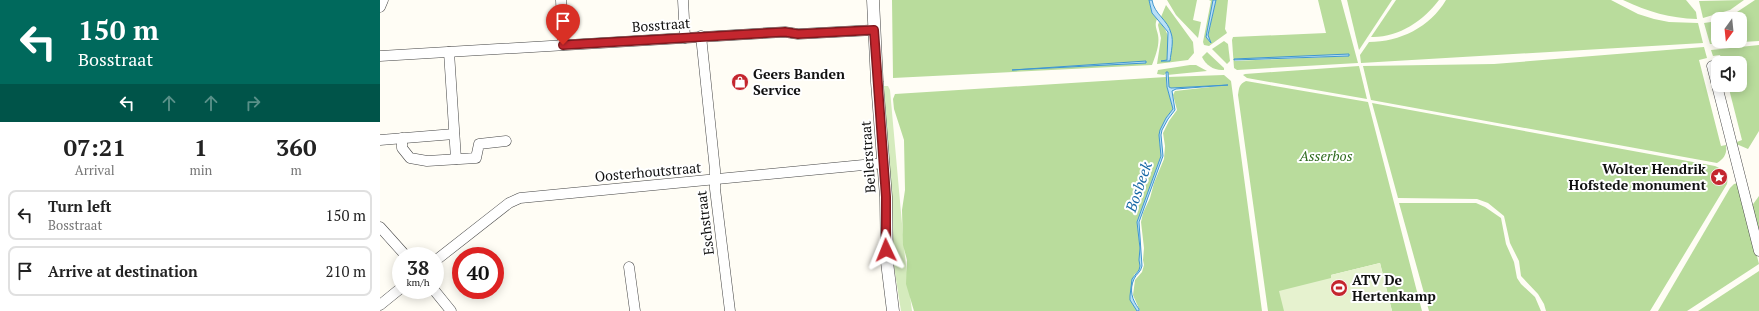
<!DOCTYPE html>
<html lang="en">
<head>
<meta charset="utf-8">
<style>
  body { margin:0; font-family:"PT Serif",serif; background:#f6f6f6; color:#222; height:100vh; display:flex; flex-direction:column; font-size:15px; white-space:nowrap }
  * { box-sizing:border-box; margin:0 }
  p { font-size:13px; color:#767676 }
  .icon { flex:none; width:22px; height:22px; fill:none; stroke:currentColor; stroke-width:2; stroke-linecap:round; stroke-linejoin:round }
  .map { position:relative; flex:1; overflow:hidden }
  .drawer { display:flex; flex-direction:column; background:#fff; width:380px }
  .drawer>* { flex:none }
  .top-card { background:#00695c; color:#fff; overflow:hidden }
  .needle { width:26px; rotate:195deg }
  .fabs { position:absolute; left:1331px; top:12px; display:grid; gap:8px }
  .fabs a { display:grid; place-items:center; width:36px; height:36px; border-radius:8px; background:#fff; box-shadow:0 2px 10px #0003; font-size:20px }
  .speed { position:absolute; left:12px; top:247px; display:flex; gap:8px; font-size:20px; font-weight:700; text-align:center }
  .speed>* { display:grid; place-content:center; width:52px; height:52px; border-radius:50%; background:#fff; box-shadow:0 2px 10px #0003; line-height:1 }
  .speed small { font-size:10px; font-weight:400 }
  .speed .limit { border:6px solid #d22; background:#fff; color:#111 }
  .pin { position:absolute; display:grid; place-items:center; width:34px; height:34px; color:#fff; margin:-41px -17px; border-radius:50% 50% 50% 0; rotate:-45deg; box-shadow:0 0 4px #0007 }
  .pin .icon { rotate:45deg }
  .me { position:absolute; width:44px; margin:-22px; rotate:358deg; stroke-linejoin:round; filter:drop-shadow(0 0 3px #0008) }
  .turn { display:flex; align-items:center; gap:14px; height:84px; padding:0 12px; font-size:18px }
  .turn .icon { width:52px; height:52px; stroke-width:2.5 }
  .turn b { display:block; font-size:28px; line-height:34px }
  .lanes { display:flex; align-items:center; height:38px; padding:0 12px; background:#0003; justify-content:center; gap:20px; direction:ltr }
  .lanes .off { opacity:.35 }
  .eta { display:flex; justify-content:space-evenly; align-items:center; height:68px; text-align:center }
  .eta b { font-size:24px; font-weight:700; line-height:28px }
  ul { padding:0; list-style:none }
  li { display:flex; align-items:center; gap:12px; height:50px; margin:0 8px 6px; padding:0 4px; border:2px solid #e0e0e0; border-radius:8px }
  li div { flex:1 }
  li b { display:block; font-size:15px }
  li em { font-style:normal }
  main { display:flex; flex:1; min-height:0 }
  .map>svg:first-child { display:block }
  .green { fill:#d5ebbd }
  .forest { fill:#b9dc9c; fill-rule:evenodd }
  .pitch { fill:#e6f2cf }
  .water { fill:#b9e0f7; stroke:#3f96cf }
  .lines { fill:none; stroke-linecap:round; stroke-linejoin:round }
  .minor-casing { stroke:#444; stroke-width:11 }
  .tertiary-casing { stroke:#444; stroke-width:13 }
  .minor { stroke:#fff; stroke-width:10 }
  .tertiary { stroke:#fff; stroke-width:12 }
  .route-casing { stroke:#7f191e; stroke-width:10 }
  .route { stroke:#c4262e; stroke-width:7 }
  .labels { text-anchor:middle; stroke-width:4; stroke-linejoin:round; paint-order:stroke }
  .street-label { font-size:14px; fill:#111; stroke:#fff }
  .poi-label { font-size:14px; font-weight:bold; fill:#111; stroke:#fff; text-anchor:start }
  .park-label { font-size:14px; font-style:italic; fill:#2f6b1f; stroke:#fff }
  .water-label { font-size:15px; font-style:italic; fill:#1768a6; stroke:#fff }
</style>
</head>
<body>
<main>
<section class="drawer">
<div class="top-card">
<div class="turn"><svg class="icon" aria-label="left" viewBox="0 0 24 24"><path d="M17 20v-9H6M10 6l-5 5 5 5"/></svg><div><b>150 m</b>Bosstraat</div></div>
<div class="lanes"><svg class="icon" aria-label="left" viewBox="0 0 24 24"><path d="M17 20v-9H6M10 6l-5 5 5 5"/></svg><svg class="icon off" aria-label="ahead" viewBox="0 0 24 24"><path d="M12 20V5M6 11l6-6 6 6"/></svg><svg class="icon off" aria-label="ahead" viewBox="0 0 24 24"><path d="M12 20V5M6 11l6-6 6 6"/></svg><svg class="icon off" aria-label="right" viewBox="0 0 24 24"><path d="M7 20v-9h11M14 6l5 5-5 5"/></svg></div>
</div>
<div class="eta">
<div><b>07:21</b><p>Arrival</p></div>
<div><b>1</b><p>min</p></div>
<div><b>360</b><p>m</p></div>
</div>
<ul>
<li><svg class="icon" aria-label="left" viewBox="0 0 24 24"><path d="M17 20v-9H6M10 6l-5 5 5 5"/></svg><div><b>Turn left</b><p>Bosstraat</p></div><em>150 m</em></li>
<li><svg class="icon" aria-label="arrive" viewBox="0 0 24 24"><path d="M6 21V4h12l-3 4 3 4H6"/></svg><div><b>Arrive at destination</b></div><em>210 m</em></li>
</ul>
</section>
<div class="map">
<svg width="1379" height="311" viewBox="0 0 1379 311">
  <rect width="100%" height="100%" fill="#fffdf5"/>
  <polygon class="green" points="504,86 508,86 510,90 525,257 532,311 521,311 513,260"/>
  <g class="forest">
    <path d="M512,0H769L772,13L777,19C774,26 777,29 778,35C780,45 775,57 772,65L513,78Z"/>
    <polygon points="787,0 817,0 813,20 821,22 818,38 796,15"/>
    <polygon points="829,0 833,0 826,37 831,43 828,35 836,0 848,0 845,29 847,33 829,46 824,45 823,42 831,1"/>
    <path d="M938,0H961L978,63L857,70L854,68L852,40L853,37L946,33ZM968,56L855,61L854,60Z"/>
    <polygon points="967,0 1012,0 979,50"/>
    <path d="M1016,0H1059C1043,21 1018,38 991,37Z"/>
    <path d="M1066,0H1231L1258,14L1274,19L1289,22L1318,23L1323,43L981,63L980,55L989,42C1020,42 1050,27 1066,0Z"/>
    <path d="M1243,0H1306L1316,12L1317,19C1289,18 1269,12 1243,0Z"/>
    <polygon points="1364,0 1350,10 1323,18 1319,1"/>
    <polygon points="1375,0 1379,0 1379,41 1330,44 1324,23 1338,21 1338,41 1360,41 1360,19 1343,19 1351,16"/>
    <path d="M786,5L813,42L814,53L808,60L777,64L781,38L778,25L779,22C792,34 788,44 787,60L781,61H789C791,40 795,35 781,17Z"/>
    <polygon points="844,41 848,44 850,61 847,64 832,49"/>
    <polygon points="1379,45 1379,131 1368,149 1354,143 1362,140 1348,85 1360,85 1360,63 1343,63 1340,55 1333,56 1331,50"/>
    <path d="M1324,47L1327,58L1319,60L1341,146L1346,145C1347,153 1345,158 1337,163L991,100L983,66L1114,64Z"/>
    <path d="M827,52L844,68V70C834,71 826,65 822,57Z"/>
    <polygon points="810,65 816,65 827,71 787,75 788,72 784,75 777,74 778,70"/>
    <polygon points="979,66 987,99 867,78 863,75 865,74"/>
    <polygon points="844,75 851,81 882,311 760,311 753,295 755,280 762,272 764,265 763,260 764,248 761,222 763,213 770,198 774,183 784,159 785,146 783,133 789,121 797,110 793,95 795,91 848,85 791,88 789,87 787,77"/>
    <polygon points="786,77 787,87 793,109 786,118 779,135 781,156 757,222 760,248 759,260 760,266 759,270 754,275 750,296 757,311 534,311 526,284 527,260 523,245 522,210 525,190 524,140 514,109 513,99 515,94"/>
    <path d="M866,81L988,102L1042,311H1012L1000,263L951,275L952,278L904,311H888L858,95C859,88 859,84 866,81Z"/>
    <path d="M992,103L1335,166C1344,170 1349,173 1347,184L1270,311H1166L1164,304L1158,294L1141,276L1139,261L1130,243L1124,216L1108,203L1097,199L1018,198Z"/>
    <polygon points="1358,183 1379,264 1307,311 1278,311 1350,188 1354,184"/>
    <polygon points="1379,196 1379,239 1371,207"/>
    <polygon points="1019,203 1096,203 1105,207 1121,218 1126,244 1134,262 1137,278 1141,284 1155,297 1161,311 1049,311"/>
    <polygon points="1379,271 1379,311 1318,311"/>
  </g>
  <polygon class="pitch" points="1000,263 1012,311 904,311 899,291 951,278 951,275"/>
  <g class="water">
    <path d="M769,0H772C774,14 788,20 791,33C794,41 791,52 790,61H781L787,60L788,32L772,13Z"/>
    <polygon points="833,0 836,0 828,35 831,43 826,37"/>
    <polygon points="969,54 969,56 854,60 854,59"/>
    <polygon points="766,61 766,63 632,70"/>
    <path d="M786,72H788L789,87L791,88L848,85L796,89L792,91L795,110L788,119L782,130L781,135L783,156L759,222L762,266C761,272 756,274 754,279C749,290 752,300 759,309V311H757L750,300V296L752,279L759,270L760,266L759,260L760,248L757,222L781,156L779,135L780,130L786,118L793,109L787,87Z"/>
  </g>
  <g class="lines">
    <g class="minor-casing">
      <g id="minor">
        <polyline points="181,0 183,45"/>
        <polyline points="303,0 305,38"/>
        <polyline points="0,7 3,0"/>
        <polyline points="321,36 335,170 335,189 350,311"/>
        <polyline points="69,52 76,159"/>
        <polyline points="0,56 405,32 418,34 494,30"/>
        <polyline points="1332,66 1379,251"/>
        <polyline points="22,138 22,148 30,158 47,161 96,158 99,144 126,141"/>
        <polyline points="0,140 74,134"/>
        <polyline points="0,227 26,256"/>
        <polyline points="55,261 129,203 140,198 504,163"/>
        <polyline points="249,267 255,311"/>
        <polyline points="54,290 71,311"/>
        <polyline points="0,305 21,288"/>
      </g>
    </g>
    <g class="tertiary-casing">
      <polyline id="tertiary" points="493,0 497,82 506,197 507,262 513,311"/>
    </g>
    <use href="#minor" class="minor"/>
    <use href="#tertiary" class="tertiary"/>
  </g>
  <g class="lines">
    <g class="route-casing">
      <polyline id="route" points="183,45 405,32 418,34 494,30 506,197 506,250"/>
    </g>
    <use href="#route" class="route"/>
  </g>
  <defs>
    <g id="shop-disc" transform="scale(0.9)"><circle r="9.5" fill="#c4262e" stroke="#fff"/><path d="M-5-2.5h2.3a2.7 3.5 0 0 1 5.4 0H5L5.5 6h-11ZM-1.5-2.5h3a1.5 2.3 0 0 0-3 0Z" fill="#fff"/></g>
    <g id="sight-disc" transform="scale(0.9)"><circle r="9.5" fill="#c4262e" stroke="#fff"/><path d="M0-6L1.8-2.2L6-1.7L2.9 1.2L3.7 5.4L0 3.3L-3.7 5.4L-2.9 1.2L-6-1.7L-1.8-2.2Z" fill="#fff"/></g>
    <g id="stadium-disc" transform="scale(0.9)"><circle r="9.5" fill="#c4262e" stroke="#fff"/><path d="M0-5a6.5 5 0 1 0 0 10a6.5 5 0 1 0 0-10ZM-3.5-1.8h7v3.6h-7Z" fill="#fff"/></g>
  </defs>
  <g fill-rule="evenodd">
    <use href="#shop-disc" x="360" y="82"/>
    <use href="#sight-disc" x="1339" y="177"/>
    <use href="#stadium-disc" x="959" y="288"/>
  </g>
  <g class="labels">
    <g class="street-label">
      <text transform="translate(281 25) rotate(-4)" y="5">Bosstraat</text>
      <text transform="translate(488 157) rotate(-94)" y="5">Beilerstraat</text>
      <text transform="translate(268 172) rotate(-5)" y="5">Oosterhoutstraat</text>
      <text transform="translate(325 223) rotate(-97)" y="5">Eschstraat</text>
    </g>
    <g class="poi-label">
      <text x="373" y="79">Geers Banden<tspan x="373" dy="16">Service</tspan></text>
      <text x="1326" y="174" text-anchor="end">Wolter Hendrik<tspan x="1326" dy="16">Hofstede monument</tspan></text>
      <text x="972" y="285">ATV De<tspan x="972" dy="16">Hertenkamp</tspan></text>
    </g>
    <g class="park-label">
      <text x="946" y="161">Asserbos</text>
    </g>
    <g class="water-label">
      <text transform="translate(759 187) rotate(-71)" y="5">Bosbeek</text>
    </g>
  </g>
</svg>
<div class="fabs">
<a><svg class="needle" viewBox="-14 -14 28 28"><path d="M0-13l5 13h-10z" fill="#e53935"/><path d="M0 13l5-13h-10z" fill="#767676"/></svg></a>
<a><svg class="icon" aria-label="sound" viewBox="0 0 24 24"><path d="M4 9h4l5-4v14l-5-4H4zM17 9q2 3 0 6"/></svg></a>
</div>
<div class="speed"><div>38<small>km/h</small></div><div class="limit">40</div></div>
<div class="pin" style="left:183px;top:45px;background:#d93025"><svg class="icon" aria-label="arrive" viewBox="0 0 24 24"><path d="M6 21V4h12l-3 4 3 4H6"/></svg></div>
<svg class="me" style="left:506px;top:250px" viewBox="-20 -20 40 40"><path d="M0-17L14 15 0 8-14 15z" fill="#c4262e" stroke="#fff" stroke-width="4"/></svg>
</div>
</main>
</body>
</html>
